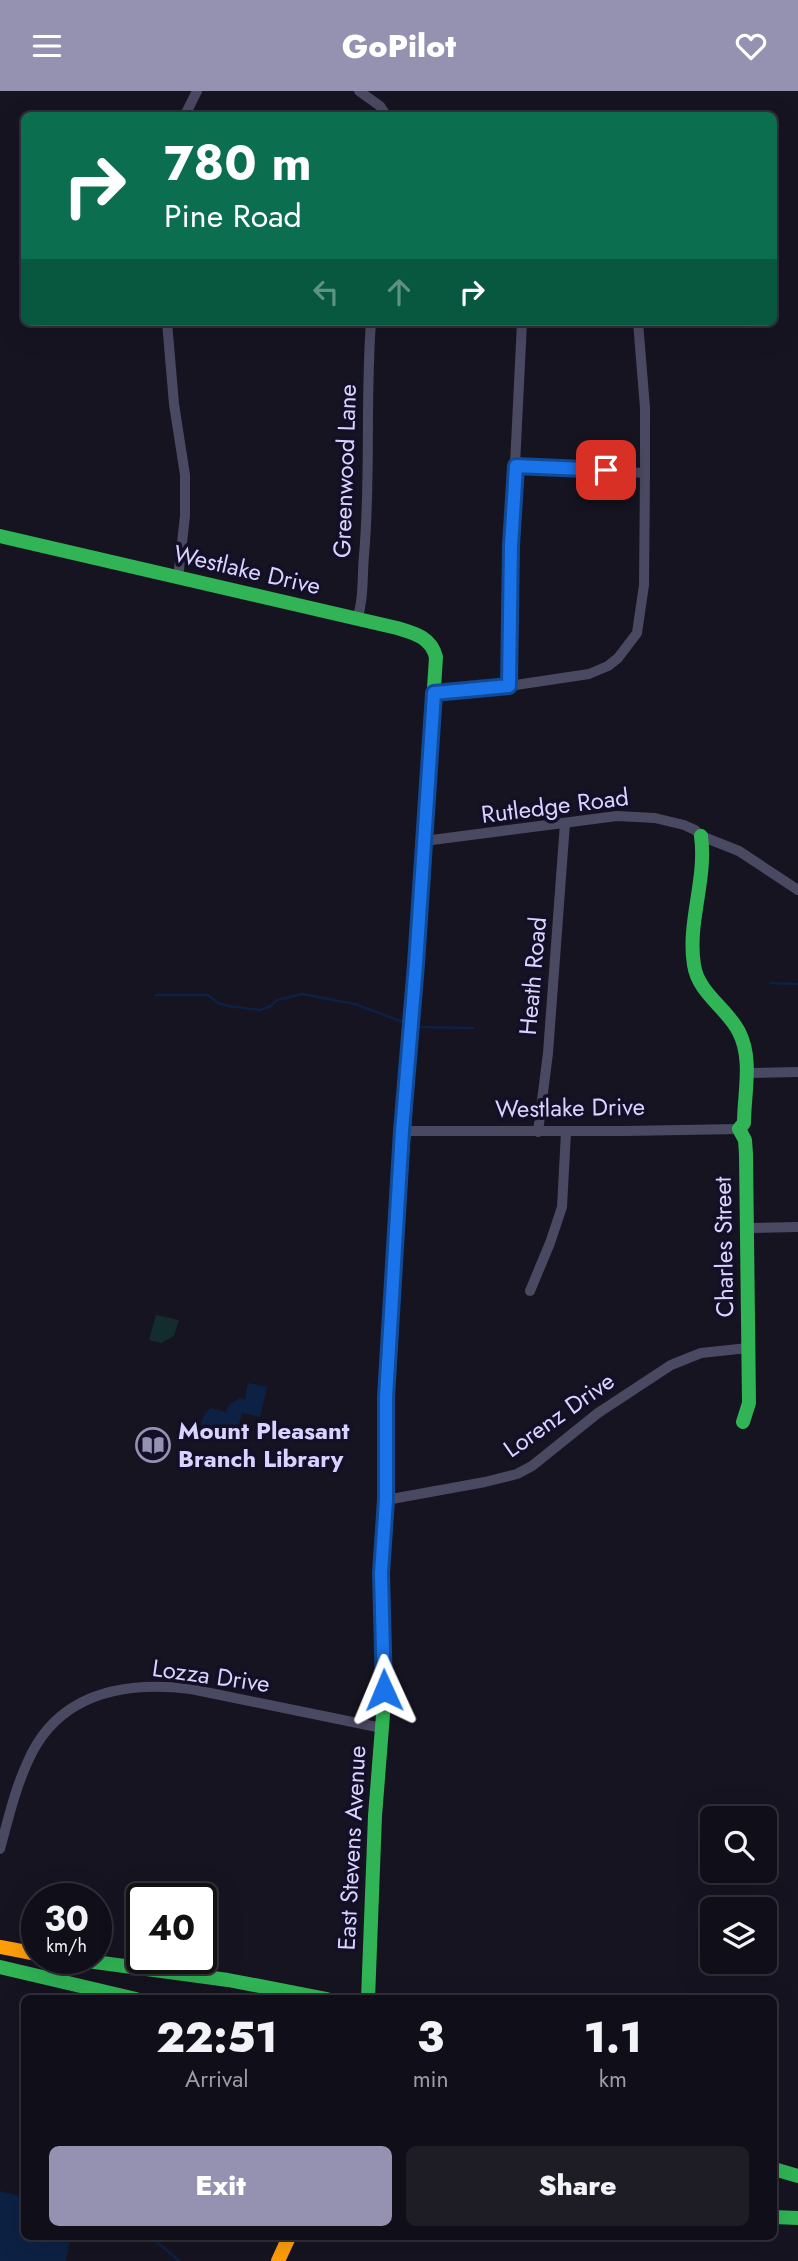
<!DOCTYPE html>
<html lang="en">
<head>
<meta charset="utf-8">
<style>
  body { margin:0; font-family:Jost,sans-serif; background:#1e1d26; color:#f1f3f6; height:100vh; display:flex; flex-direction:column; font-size:26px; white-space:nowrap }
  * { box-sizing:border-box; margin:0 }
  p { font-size:23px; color:#9c9ca2 }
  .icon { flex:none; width:38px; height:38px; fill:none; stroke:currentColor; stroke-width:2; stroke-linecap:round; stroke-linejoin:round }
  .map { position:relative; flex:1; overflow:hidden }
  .side { position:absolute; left:21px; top:1904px; width:756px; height:245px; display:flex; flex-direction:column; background:#100f19; border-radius:10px; box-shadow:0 7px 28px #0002,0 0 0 2px #302f38 }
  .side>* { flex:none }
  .guide { position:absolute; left:21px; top:21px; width:756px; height:214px; border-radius:10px; box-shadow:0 7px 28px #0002,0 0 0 2px #302f38; background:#0b6e4f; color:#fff; overflow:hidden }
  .controls { position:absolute; left:700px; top:1715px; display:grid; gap:14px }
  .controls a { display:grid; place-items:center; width:77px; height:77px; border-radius:10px; background:#100f19; box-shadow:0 7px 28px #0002,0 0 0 2px #302f38; font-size:35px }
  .speed { position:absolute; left:21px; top:1792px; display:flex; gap:14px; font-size:35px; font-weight:700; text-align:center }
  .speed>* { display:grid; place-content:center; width:91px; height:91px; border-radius:50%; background:#100f19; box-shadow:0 7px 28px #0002,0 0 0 2px #302f38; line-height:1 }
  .speed small { font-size:18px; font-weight:400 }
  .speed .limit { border:4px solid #111; border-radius:10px; background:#fff; color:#111 }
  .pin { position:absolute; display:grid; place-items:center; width:60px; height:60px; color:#fff; margin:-30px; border-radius:14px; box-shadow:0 4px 10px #0006 }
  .me { position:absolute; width:77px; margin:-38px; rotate:359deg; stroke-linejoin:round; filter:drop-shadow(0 0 5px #0008) }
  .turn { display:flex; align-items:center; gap:24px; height:147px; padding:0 28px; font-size:32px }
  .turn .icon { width:91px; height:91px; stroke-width:2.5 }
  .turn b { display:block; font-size:49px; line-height:60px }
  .lanes { display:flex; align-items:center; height:66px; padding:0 28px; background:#0003; justify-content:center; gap:35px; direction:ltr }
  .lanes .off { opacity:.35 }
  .eta { display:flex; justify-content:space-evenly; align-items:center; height:119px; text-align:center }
  .eta b { font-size:42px; font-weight:800; line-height:49px }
  .button { display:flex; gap:14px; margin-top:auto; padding:14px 28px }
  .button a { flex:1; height:80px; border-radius:10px; background:#9591b1; color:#fff; font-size:28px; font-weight:800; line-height:80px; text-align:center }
  .button a+a { background:#1e1d26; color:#f1f3f6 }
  header { display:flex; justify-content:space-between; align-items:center; height:91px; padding:0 28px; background:#9591b1; color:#fff; font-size:32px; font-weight:800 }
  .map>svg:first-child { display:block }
  .green { fill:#132c2d }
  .water { fill:#0d2144 }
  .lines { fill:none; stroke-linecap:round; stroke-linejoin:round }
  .stream { stroke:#0d2144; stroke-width:2.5 }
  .street { stroke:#4a4962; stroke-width:10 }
  .fast { stroke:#30b455; stroke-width:14 }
  .slow { stroke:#ff9f0a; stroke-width:14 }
  .jam { stroke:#e5322d; stroke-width:14 }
  .route-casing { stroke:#114b97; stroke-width:18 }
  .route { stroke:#1a73e8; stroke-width:12 }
  .labels { text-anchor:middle; stroke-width:7; stroke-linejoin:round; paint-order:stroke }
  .street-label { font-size:24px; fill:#d9d4ff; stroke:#130f26 }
  .poi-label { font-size:24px; font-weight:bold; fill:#d9d4ff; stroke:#130f26; text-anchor:start }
</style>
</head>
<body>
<header><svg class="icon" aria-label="menu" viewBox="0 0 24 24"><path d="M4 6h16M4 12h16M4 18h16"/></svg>GoPilot<svg class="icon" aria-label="heart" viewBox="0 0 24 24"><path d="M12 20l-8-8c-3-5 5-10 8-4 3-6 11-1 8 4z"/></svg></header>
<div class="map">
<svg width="798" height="2170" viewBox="0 0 798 2170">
  <rect width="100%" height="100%" fill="#161421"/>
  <polygon class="green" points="156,1224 179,1229 174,1245 161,1252 149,1249"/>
  <g class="water">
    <path d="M248,1292L267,1296L260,1326L242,1322L239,1333L227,1339C219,1338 211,1338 203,1339C199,1330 204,1323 211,1317L226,1321L229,1314L240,1307L245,1308Z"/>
    <polygon points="0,2100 24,2106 24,2146 68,2146 70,2149 66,2170 0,2170"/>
  </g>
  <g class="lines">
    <g class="stream">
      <polyline points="770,892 798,893"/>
      <polyline points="155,904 208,904 218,912 228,915 260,919 271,915 277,909 302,903 355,913 403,931"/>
      <polyline points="417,936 473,937"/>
      <polyline points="146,2146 157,2151 179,2170"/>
    </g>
    <g class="street">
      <polyline points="359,0 380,15 386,24"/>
      <polyline points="185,24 197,0"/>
      <polyline points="167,231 174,313 185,384 185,425 178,487"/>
      <polyline points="516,375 645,382"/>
      <path d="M357,529C364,507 362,487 364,464C371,387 365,309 371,231"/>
      <polyline points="509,595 511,455 522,231"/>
      <polyline points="434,602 509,595 589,583 608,575 618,567 637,542 644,494 645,382 645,317 638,231"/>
      <polyline points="424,750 617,725 655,727 684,734 695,739 701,745 739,760 798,799"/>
      <polyline points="747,982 798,981"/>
      <polyline points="402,1040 624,1040 739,1038"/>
      <polyline points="538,1041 548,962 565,732"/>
      <polyline points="747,1137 798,1136"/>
      <polyline points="530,1200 550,1152 562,1116 566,1041"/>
      <polyline points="386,1409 485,1391 517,1383 532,1375 598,1322 671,1274 701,1262 748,1257"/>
      <path d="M0,1758C8,1729 15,1698 28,1670C58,1602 124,1590 191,1598L382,1637"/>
    </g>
    <g class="fast">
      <path d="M0,445L397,537C414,542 431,546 436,566L427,705"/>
      <path d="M701,745C707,789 687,831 694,874C698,902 727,917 739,941C753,968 744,1003 744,1032L739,1038L745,1049L746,1063L749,1312L743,1331"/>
      <polyline points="65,1867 228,1889 327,1908"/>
      <polyline points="0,1876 136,1908"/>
      <polyline points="368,1908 375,1725 384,1611 381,1482 386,1409 386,1306 410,946"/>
      <polyline points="774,2078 798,2085"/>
      <polyline points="774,2126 798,2127"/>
    </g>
    <g class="slow">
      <polyline points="0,1856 37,1863"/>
      <polyline points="278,2170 289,2146"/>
    </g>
    <polyline class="jam" points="410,946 427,705"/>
  </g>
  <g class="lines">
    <g class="route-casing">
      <polyline id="route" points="384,1599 381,1482 386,1409 386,1306 402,1040 416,873 434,602 509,595 511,455 516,375 606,379"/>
    </g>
    <use href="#route" class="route"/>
  </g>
  <defs>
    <g id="library-ring" transform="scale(1.75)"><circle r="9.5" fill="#130f26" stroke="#9591b1" stroke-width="1.5"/><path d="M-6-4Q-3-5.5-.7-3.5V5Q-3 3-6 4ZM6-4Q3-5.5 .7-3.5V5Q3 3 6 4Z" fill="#9591b1"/></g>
  </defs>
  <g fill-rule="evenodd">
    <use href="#library-ring" x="153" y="1354"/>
  </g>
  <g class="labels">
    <g class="street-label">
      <text transform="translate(345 380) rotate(-88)" y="8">Greenwood Lane</text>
      <text transform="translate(247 479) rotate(13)" y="8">Westlake Drive</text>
      <text transform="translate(555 715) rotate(-7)" y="8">Rutledge Road</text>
      <text transform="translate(533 885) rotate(-85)" y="8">Heath Road</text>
      <text transform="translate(570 1017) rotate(-1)" y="8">Westlake Drive</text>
      <text transform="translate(724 1156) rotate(-91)" y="8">Charles Street</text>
      <text transform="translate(559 1324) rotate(-35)" y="8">Lorenz Drive</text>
      <text transform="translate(211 1585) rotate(8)" y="8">Lozza Drive</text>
      <text transform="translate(352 1757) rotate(-87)" y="8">East Stevens Avenue</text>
    </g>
    <g class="poi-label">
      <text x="178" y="1348">Mount Pleasant<tspan x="178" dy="28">Branch Library</tspan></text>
    </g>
  </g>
</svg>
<div class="controls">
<a><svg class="icon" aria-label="search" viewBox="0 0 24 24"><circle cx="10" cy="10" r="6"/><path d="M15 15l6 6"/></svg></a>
<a><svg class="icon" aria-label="layers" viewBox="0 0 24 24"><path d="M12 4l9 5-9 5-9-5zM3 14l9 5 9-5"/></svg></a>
</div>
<div class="speed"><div>30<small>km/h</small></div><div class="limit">40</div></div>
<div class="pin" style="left:606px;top:379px;background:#d93025"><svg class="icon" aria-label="arrive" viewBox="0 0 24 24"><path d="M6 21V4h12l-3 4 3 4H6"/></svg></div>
<svg class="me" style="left:384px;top:1599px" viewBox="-20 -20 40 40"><path d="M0-17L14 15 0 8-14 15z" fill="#1a73e8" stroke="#fff" stroke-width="4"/></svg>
<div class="guide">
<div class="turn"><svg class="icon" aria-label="right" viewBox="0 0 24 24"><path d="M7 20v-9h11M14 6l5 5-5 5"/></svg><div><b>780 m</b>Pine Road</div></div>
<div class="lanes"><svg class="icon off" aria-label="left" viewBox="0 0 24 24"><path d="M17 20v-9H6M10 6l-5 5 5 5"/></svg><svg class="icon off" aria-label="ahead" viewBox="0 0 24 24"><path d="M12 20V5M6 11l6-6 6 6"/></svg><svg class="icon" aria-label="right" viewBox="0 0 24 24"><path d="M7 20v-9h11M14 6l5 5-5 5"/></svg></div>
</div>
<section class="side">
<div class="eta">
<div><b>22:51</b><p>Arrival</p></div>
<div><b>3</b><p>min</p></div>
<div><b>1.1</b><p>km</p></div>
</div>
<div class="button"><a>Exit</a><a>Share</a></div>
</section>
</div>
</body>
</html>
